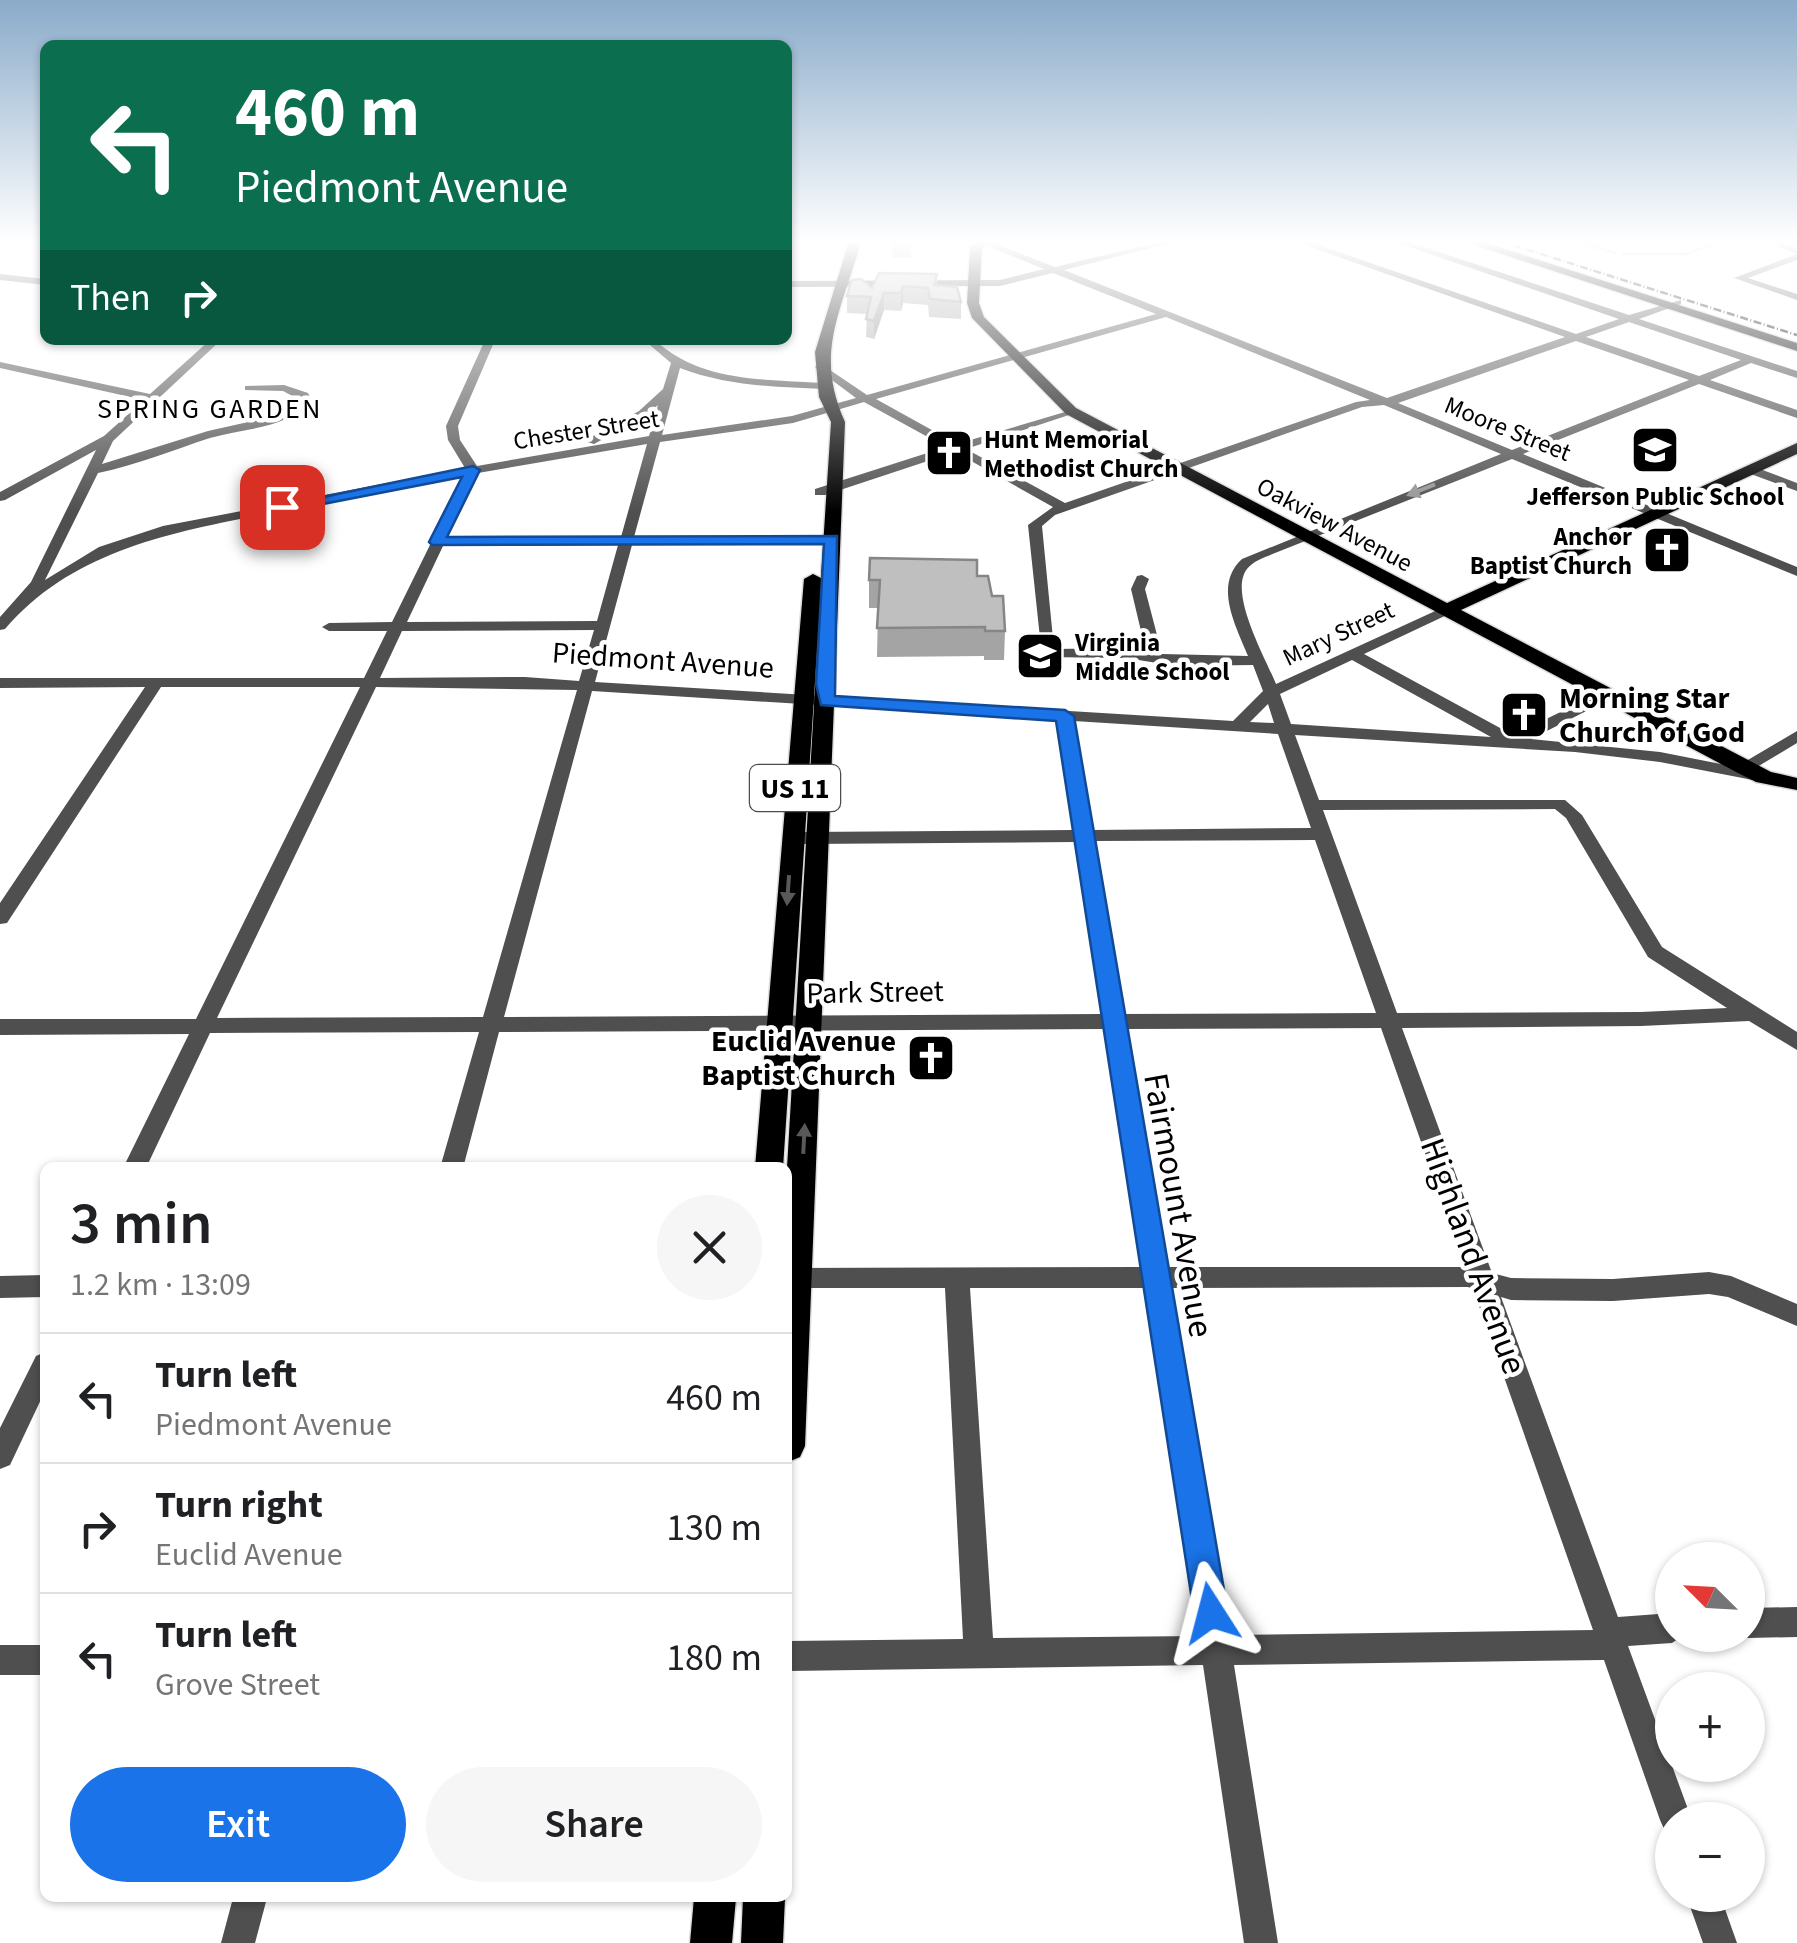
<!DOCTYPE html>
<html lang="en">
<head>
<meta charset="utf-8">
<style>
  body { margin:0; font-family:"Source Sans 3",sans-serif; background:#f6f6f6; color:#202124; height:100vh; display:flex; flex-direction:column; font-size:38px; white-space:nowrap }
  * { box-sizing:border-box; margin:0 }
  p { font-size:32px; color:#757577 }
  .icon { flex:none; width:55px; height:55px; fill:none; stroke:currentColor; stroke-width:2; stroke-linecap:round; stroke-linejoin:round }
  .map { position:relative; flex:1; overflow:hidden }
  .drawer { position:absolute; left:40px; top:1162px; width:752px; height:740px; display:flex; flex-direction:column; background:#fff; border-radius:15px; box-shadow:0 2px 8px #0004 }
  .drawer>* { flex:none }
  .top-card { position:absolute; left:40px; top:40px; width:752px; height:305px; border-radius:15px; box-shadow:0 2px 8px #0004; background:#0b6e4f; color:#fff; overflow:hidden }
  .needle { width:65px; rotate:294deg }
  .tools { position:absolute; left:1655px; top:1542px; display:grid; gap:20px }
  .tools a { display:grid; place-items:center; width:110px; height:110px; border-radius:50%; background:#fff; box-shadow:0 2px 8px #0004; font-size:50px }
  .pin { position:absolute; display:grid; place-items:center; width:85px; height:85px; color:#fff; margin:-42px; border-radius:20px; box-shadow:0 5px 15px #0006 }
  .me { position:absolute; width:110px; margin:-55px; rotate:351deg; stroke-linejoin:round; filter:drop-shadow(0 0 8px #0008) }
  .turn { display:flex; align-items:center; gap:35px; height:210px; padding:0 30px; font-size:45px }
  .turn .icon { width:130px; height:130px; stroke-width:2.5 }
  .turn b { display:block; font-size:70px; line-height:85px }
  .then { display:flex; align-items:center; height:95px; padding:0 30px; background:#0003; gap:20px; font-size:38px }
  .round { display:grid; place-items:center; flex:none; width:105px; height:105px; border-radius:52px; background:#f6f6f6 }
  .summary { display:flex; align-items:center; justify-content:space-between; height:170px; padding:0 30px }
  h1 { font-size:60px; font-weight:600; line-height:75px }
  .button { display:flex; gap:20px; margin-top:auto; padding:20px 30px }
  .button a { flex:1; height:115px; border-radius:60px; background:#1a73e8; color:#fff; font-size:40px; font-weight:600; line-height:115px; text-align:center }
  .button a+a { background:#f6f6f6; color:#202124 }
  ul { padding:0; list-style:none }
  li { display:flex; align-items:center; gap:30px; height:130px; padding:0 30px; border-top:2px solid #e0e0e0 }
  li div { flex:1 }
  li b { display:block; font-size:38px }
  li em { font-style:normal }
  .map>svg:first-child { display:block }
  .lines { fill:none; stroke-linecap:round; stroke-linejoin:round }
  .stream { stroke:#9d9d9d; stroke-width:2.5 }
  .major-casing { stroke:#dbdbdb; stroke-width:3 }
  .minor { fill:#4f4f4f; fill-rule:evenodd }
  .major { fill:#000; fill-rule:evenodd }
  .rail { stroke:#000; stroke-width:2.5; stroke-dasharray:8 2.5 1 2.5; stroke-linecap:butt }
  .wall { fill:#a4a4a4 }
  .shaded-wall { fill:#868686 }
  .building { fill:#bfbfbf; stroke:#868686; stroke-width:2.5 }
  .oneway { fill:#959595 }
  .oneway2 { fill:#595959 }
  .route { fill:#1a73e8; stroke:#114b97; stroke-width:2.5 }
  .labels { text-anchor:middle; stroke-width:9; stroke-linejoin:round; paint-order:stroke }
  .far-street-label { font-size:25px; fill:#000; stroke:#fff }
  .far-poi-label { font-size:25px; font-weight:bold; fill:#000; stroke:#fff; text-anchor:start }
  .far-neighbourhood-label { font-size:28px; letter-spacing:2.5px; fill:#000; stroke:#fff }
  .shield { fill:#fff; stroke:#4c4c4c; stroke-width:2.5 }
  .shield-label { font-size:28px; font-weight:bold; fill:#000 }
  .street-label { font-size:30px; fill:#000; stroke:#fff }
  .poi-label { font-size:30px; font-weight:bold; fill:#000; stroke:#fff; text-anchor:start }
  .near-street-label { font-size:35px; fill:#000; stroke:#fff }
</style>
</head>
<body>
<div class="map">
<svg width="1797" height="1943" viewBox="0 0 1797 1943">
  <rect width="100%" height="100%" fill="#fff"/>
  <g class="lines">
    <g class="stream">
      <polyline points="1575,241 1615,253"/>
      <polyline points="1623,254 1686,254 1720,241"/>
    </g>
    <g class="major-casing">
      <g id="major">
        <path d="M849,241H861C843,309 813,352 845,422L805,1446L800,1457L788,1462L787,1168L818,637L783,1168H755L804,579L813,574L821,578L831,422L819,397L815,352Z"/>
        <polygon points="977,241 988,243 982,248 979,303 984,317 1076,408 1447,603 1797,443 1797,454 1461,610 1752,762 1771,772 1797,778 1797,790 1756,782 1736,772 1066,414 972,318 967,303 970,247"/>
        <polygon points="1462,241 1480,241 1797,343 1797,351"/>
        <polygon points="694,1898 736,1898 732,1943 690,1943"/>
        <polygon points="743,1898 785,1898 783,1943 741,1943"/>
      </g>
    </g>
    <g class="minor">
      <path d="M975,241H988L1055,267L1163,241H1179L1064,270L1387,398L1565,337L1293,241H1307L1576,334L1619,319L1392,241H1406L1629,315L1681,300V304L1639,319L1797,371V378L1751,363L1710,380L1797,410V418L1699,384L1523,454L1797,567V576L1512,459L1275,553C1266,557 1253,561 1247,569C1228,593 1266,659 1276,684L1444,607L1449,608V614L1364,654L1513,735L1606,690L1612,692V698L1531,739L1660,752L1736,767L1797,731V743L1752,770L1767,776L1758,781L1660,762L1575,752L1295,735L1319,800H1565L1582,815L1662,947L1797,1032V1050L1749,1021L1641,1026L1402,1028L1492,1273L1511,1278L1613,1279L1709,1272L1731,1276L1797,1304V1326L1728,1297L1709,1294L1613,1301L1511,1300L1501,1297L1618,1617L1672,1613V1635H1684L1672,1643L1628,1646L1692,1820H1672V1835L1665,1831L1660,1820L1604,1660L1234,1665L1278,1943H1244L1203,1665L788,1671V1641L963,1639L945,1288H788V1268L1142,1267L1103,1029L499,1032L463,1168H440L479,1032L210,1033L146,1168H123L189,1034L0,1035V1019H196L360,687H161L7,923L0,924V903L145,687L0,688V678H364L387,631H329L322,627L329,623L392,622L464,476C403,488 343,499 282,511C182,530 75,547 5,629L0,630V617L31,582L96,450L5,500L0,501V492L104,436L144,400L0,368V362L150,394L210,340H221L113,441L102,464L208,431L271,417L300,400L283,391L245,390V386L284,385L308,393L312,401C286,429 245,428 210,438C173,450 137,465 98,473L45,580L99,547L163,526L465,468L448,440L446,426L485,340H495L458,426L460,440L477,466L649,436L658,405L647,415L594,444L584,441L639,411L663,389L671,363L644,340H655C701,383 765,379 824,383L830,386L824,389C775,387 727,386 680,368L662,435L792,416L856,398L817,369L815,367L821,364L867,395L1156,314L1053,273L1000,286L788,287V281L1000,280L1044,269ZM1166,317L1370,400L1356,402L1065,503L966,449L1075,413V409L957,444L876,399ZM1629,322L1741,360L1699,376L1586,337ZM1576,341L1689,380L1512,450L1398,403ZM864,402L946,447L815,489V495H825L955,452L1053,507L1028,525L1042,657L1126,658L1176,666L1253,665L1263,691L1233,721L595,682L632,545L832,544L839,540L832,536L634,537L660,442L793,423ZM1384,405L1501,454L1242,559C1213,585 1236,626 1248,656L1162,654L1145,589L1149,579L1142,575L1137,576L1131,589L1146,652L1126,648L1054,649L1042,526L1055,515L1362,407ZM647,444L621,537L447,538L478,473ZM618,545L597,621L407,622L443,546ZM594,630L579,681L525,677L380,678L402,631ZM1352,660L1491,737L1291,724L1280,694ZM376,687L577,690L483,1017L217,1018ZM592,691L1057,720L1074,830L804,832L795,838L804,844L1075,842L1101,1014L504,1017ZM1268,704L1274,723L1250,722ZM1074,721L1278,734L1311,828L1092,830ZM1555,809L1566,818L1648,957L1727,1008L1641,1012L1397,1013L1323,810ZM1315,840L1376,1013L1121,1014L1093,841ZM1381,1028L1465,1267H1166L1124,1029ZM1468,1287L1473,1289L1593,1630L1229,1635L1170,1288ZM970,1288H1146L1199,1636L993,1638Z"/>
      <polygon points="1764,241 1778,241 1797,248 1797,254"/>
      <polygon points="1797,254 1797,260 1748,278 1797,294 1797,300 1734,278"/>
      <polygon points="0,274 45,279 45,285 0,280"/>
      <polygon points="1752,466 1797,483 1797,491 1748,473 1748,467"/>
      <polygon points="45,1275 45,1297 0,1298 0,1276"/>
      <polygon points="45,1352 45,1391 10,1465 0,1469 0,1428 36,1356"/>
      <polygon points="1797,1607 1797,1637 1748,1638 1741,1635 1748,1635 1748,1608"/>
      <rect x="0" y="1645" width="45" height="30"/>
      <polygon points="1686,1895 1720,1895 1737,1943 1703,1943"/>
      <polygon points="233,1898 267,1898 255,1943 221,1943"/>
    </g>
    <use href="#major" class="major"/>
    <polyline class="rail" points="1500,241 1797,335"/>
  </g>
  <g class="wall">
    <polygon points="891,241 912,241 911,258 892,257"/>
    <polygon points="937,274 937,285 961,302 961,319 929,317 928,305 903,303 901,311 884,310 874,339 866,337 867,314 847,313 847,296 872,288"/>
    <polygon points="977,576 992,596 1005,631 1004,660 984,660 984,656 877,657 878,608 869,608 869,580"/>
  </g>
  <g class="shaded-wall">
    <polygon points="903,286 903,303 901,311 901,293"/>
    <polygon points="884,293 884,310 874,339 874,321"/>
  </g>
  <g class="building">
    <polygon points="879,273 937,274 934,285 957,287 961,302 930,299 928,288 903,286 901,293 884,293 874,321 866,319 871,297 847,296 852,280 861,279 872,288"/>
    <polygon points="870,558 977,560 977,576 988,576 992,596 1003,596 1005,631 985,631 985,627 877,628 880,580 869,580"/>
  </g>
  <defs><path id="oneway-solid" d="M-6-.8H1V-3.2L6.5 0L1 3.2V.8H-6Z" transform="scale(2.5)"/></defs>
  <use class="oneway" href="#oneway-solid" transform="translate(1421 490) rotate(158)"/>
  <g class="oneway2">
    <use href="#oneway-solid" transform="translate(788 890) rotate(94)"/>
    <use href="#oneway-solid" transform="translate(804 1139) rotate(-87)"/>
  </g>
  <linearGradient id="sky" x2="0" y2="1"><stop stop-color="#8aabca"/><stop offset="0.47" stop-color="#fff"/><stop offset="1" stop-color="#fff" stop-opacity="0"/></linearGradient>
  <rect width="1797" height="513" fill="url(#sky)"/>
  <polygon class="route" points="473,466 480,470 447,537 837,536 835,696 1065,710 1074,716 1228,1613 1223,1625 1211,1630 1199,1625 1194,1613 1056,721 821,705 816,684 824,544 432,545 429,542 462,477 282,512 275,507"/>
  <defs>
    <g id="school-square" transform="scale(2.5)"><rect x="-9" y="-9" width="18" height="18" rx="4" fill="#000" stroke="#fff"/><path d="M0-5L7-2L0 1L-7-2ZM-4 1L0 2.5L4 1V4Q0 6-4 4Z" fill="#fff"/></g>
    <g id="church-square" transform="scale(2.5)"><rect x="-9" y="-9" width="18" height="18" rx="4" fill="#000" stroke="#fff"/><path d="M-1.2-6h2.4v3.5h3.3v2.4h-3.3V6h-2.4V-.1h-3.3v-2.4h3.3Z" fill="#fff"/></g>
  </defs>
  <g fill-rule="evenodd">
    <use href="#school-square" x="1655" y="450"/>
    <use href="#church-square" x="949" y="453"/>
    <use href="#church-square" x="1667" y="550"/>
    <use href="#school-square" x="1040" y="656"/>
    <use href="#church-square" x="1524" y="715"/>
    <use href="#church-square" x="931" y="1058"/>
  </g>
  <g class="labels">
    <g class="far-street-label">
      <text transform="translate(1508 428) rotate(22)" y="9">Moore Street</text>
      <text transform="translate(586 429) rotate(-9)" y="9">Chester Street</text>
      <text transform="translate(1335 524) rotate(28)" y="9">Oakview Avenue</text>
      <text transform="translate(1338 633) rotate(-25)" y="9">Mary Street</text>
    </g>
    <g class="far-poi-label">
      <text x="984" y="448">Hunt Memorial<tspan x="984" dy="29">Methodist Church</tspan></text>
      <text x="1655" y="505" text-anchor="middle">Jefferson Public School</text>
      <text x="1632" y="545" text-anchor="end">Anchor<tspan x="1632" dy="29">Baptist Church</tspan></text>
      <text x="1075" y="651">Virginia<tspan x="1075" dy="29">Middle School</tspan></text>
    </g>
    <g class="far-neighbourhood-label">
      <text x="210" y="418">SPRING GARDEN</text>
    </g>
    <rect class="shield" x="750" y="765" width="90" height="46" rx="8"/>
    <g class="shield-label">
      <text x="795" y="798">US 11</text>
    </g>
    <g class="street-label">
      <text transform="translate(663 660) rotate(4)" y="10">Piedmont Avenue</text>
      <text transform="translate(875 992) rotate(-1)" y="10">Park Street</text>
    </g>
    <g class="poi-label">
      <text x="1559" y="708">Morning Star<tspan x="1559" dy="34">Church of God</tspan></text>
      <text x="896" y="1051" text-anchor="end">Euclid Avenue<tspan x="896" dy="34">Baptist Church</tspan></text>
    </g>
    <g class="near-street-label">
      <text transform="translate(1179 1205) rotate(80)" y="12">Fairmount Avenue</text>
      <text transform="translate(1474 1256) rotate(70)" y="12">Highland Avenue</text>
    </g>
  </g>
</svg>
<div class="tools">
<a><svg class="needle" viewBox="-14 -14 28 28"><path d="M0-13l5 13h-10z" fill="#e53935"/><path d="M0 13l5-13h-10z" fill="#757577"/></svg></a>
<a>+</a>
<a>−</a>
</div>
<div class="pin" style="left:282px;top:507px;background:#d93025"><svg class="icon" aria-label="arrive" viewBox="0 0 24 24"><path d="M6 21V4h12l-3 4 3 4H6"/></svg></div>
<svg class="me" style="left:1211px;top:1613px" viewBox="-20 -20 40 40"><path d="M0-17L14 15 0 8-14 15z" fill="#1a73e8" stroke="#fff" stroke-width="4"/></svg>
<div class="top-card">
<div class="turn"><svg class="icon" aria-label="left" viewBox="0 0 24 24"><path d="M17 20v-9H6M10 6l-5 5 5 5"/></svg><div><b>460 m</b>Piedmont Avenue</div></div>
<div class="then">Then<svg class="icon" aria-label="right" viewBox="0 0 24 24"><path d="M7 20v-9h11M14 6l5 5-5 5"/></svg></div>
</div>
<section class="drawer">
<div class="summary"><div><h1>3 min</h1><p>1.2 km · 13:09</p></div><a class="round"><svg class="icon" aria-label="close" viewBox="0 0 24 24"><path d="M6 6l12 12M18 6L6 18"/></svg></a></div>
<ul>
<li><svg class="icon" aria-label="left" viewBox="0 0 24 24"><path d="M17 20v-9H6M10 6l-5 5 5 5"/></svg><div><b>Turn left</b><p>Piedmont Avenue</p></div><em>460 m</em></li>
<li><svg class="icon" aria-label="right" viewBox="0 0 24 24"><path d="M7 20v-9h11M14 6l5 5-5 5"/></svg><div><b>Turn right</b><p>Euclid Avenue</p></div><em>130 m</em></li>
<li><svg class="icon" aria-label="left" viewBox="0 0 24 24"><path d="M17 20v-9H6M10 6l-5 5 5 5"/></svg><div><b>Turn left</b><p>Grove Street</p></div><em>180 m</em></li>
</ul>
<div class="button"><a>Exit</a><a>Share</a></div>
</section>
</div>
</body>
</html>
